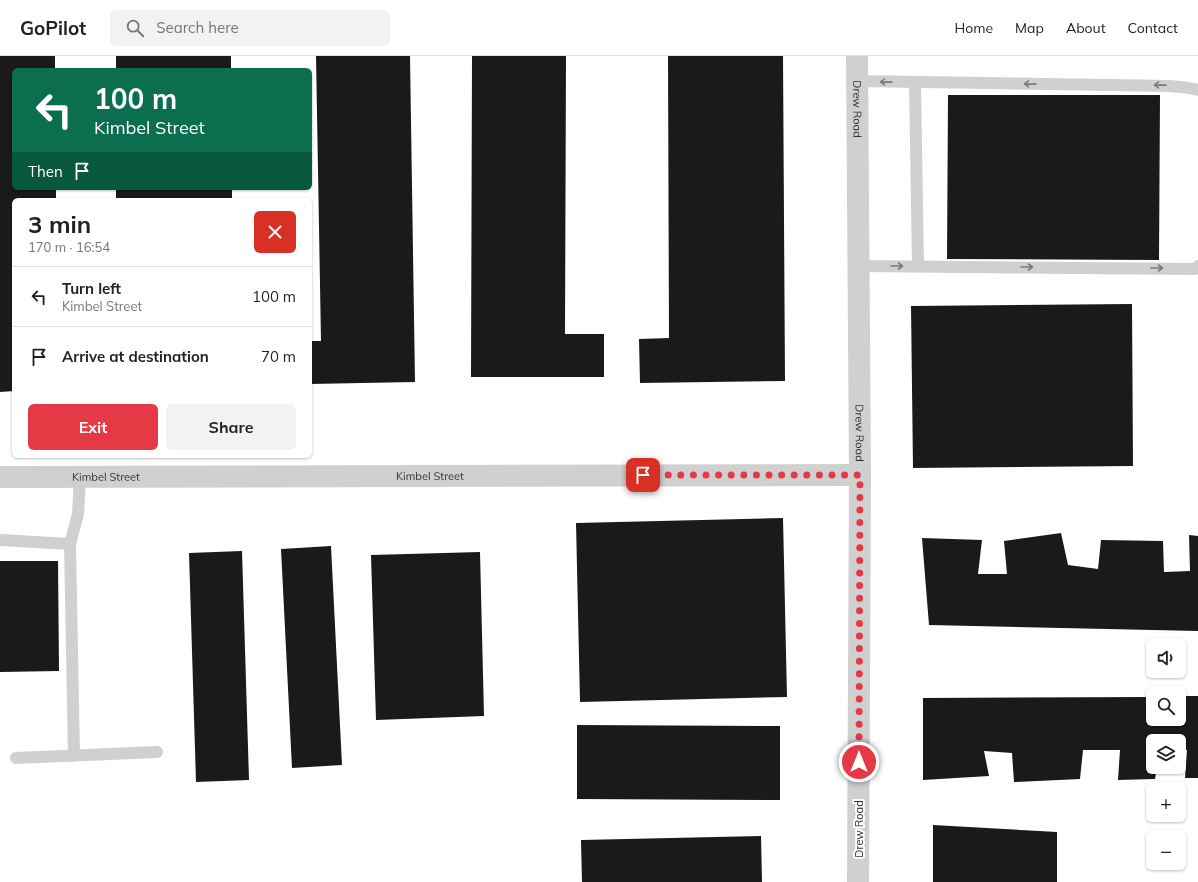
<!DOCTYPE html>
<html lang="en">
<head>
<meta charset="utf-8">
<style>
  body { margin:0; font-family:Mulish,sans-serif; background:#f2f2f2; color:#222; height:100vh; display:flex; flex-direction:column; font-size:15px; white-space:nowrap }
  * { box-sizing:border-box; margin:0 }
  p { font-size:13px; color:#767676 }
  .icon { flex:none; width:22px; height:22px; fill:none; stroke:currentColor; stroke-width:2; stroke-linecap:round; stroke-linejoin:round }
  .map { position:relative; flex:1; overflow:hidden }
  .details { position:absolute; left:12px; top:142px; width:300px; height:260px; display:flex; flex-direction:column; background:#fff; border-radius:6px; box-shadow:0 1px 3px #0004 }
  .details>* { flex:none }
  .banner { position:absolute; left:12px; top:12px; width:300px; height:122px; border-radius:6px; box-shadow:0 1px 3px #0004; background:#0b6e4f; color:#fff; overflow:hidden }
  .controls { position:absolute; left:1146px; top:582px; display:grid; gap:8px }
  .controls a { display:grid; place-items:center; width:40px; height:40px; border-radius:6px; background:#fff; box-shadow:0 1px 3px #0004; font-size:20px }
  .pin { position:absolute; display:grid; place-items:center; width:34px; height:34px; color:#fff; margin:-17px; border-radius:8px; box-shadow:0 2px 6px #0006 }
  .me { position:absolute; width:44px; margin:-22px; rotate:0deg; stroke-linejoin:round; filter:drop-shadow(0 0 3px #0008) }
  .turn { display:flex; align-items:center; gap:14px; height:84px; padding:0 16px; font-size:18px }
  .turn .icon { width:52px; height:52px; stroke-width:2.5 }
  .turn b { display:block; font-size:28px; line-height:34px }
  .then { display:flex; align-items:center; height:38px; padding:0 16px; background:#0003; gap:8px; font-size:15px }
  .round { display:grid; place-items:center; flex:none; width:42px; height:42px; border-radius:6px; background:#f2f2f2 }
  .head { display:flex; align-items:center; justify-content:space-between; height:68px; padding:0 16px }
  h1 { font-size:24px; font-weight:700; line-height:30px }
  .action { display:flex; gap:8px; margin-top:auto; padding:8px 16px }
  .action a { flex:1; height:46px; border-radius:6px; background:#e63946; color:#fff; font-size:16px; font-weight:700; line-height:46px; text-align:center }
  .action a+a { background:#f2f2f2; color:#222 }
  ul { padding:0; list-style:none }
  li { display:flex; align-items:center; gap:12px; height:60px; padding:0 16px; border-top:1px solid #e0e0e0 }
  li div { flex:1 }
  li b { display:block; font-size:15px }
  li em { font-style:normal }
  header { display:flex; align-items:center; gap:24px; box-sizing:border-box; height:56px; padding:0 20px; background:#fff; border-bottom:1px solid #e0e0e0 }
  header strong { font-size:19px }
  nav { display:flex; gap:22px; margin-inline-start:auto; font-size:14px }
  .search { width:280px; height:36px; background:#f2f2f2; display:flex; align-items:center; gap:10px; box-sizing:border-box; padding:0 14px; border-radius:6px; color:#767676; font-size:15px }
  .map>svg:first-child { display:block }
  .building { fill:#1a1a1a }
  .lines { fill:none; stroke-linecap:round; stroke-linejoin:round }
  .service { stroke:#d0d0d0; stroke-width:12 }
  .minor { stroke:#d0d0d0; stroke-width:22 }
  .tertiary { stroke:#d0d0d0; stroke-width:22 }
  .oneway { stroke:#7a7a7a }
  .route { stroke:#e63946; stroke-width:7; stroke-dasharray:0 12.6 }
  .labels { text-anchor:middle; stroke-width:4; stroke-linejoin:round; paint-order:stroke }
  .street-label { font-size:11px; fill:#333; stroke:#fff }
</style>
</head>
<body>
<header>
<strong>GoPilot</strong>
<div class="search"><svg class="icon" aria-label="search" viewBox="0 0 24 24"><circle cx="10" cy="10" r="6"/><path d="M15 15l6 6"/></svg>Search here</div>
<nav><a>Home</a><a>Map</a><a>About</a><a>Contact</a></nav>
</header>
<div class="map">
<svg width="1198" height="826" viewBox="0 0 1198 826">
  <rect width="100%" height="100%" fill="#fff"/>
  <g class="building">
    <polygon points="0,0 55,0 55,14 14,14 14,132 56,132 56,144 14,144 14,335 0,336"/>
    <rect x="116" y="0" width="115" height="14"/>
    <polygon points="316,0 410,0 415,326 310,328 310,285 321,285"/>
    <polygon points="472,0 566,0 565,278 604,278 604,321 471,321"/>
    <polygon points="668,0 783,0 785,325 640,327 639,283 669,282"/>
    <polygon points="948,39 1160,39 1159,204 947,203"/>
    <rect x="116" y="132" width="116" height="12"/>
    <polygon points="1132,248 1133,410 913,412 911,250"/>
    <polygon points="783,462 787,641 580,646 576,467"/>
    <polygon points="1061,477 1068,509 1098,513 1101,484 1163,485 1164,516 1190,515 1189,479 1198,480 1198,575 929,569 922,482 982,484 978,518 1007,518 1004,485"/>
    <polygon points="331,490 342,709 292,712 281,493"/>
    <polygon points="242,495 249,724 196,726 189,497"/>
    <polygon points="480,496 484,660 376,664 371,499"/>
    <polygon points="0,505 58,505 59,615 0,616"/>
    <polygon points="1179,640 1198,640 1198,722 1185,722 1187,694 1179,694 1179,685 1153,685 1153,711 1157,711 1155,723 1118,724 1120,694 1083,694 1080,723 1014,726 1012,697 984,695 989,720 923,724 923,642 1153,641 1153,663 1179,663"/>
    <polygon points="577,669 780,670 780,744 577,743"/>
    <polygon points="933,769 1057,776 1057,826 933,826"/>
    <polygon points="761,780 762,826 582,826 581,784"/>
  </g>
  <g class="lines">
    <g class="service">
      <polyline points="857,25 1170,30 1189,32 1198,34"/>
      <polyline points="915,26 918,210"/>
      <polyline points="858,210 1195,213 1198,210"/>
      <polyline points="0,484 70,488"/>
      <polyline points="74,700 70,488 78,458 80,421"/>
      <polyline points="16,702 157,696"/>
    </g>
    <path class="minor" id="s1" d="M0,421L860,419"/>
    <path class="tertiary" id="s2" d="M857,0L860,419L858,826"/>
  </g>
  <defs><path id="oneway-shaft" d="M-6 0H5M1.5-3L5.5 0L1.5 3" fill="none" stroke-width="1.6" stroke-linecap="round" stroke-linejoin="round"/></defs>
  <g class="oneway">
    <use href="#oneway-shaft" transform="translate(886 26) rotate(-179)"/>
    <use href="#oneway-shaft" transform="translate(1030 28) rotate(-179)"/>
    <use href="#oneway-shaft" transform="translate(1160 29) rotate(-179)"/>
    <use href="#oneway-shaft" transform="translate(897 210)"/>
    <use href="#oneway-shaft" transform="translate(1027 211)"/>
    <use href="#oneway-shaft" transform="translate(1157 212)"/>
  </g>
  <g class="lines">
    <polyline class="route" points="643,419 860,419 859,706"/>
  </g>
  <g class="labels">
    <g class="street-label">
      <text dy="4" stroke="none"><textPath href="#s2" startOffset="53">Drew Road</textPath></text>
      <text dy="4" stroke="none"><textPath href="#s2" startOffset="377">Drew Road</textPath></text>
      <text dy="4" stroke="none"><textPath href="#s1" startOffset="430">Kimbel Street</textPath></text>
      <text dy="4" stroke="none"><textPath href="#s1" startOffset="106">Kimbel Street</textPath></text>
      <text transform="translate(859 773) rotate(-90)" y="4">Drew Road</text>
    </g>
  </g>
</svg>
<div class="controls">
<a><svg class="icon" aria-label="sound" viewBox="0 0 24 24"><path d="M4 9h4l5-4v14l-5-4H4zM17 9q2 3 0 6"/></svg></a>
<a><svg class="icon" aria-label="search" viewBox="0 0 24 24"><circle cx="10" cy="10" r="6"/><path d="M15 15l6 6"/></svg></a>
<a><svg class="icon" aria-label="layers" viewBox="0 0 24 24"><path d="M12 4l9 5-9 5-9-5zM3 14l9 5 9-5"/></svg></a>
<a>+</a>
<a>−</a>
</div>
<div class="pin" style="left:643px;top:419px;background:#d93025"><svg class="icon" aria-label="arrive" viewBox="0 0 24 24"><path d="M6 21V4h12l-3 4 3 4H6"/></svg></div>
<svg class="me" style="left:859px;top:706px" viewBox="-20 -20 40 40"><circle r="17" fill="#e63946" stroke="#fff" stroke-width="3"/><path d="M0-11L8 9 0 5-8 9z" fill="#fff"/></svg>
<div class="banner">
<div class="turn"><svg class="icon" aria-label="left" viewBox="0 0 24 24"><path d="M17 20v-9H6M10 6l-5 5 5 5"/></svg><div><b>100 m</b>Kimbel Street</div></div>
<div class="then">Then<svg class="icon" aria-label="arrive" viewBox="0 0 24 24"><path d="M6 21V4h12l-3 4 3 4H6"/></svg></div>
</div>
<section class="details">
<div class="head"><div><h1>3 min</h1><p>170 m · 16:54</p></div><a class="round" style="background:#d93025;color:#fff"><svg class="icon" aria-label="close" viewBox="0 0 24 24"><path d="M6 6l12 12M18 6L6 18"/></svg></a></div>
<ul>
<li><svg class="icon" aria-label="left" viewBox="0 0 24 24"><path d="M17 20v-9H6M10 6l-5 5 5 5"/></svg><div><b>Turn left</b><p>Kimbel Street</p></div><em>100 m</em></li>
<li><svg class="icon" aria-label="arrive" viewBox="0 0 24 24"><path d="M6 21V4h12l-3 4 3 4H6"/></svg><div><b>Arrive at destination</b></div><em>70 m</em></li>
</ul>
<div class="action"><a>Exit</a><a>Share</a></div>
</section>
</div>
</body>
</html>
